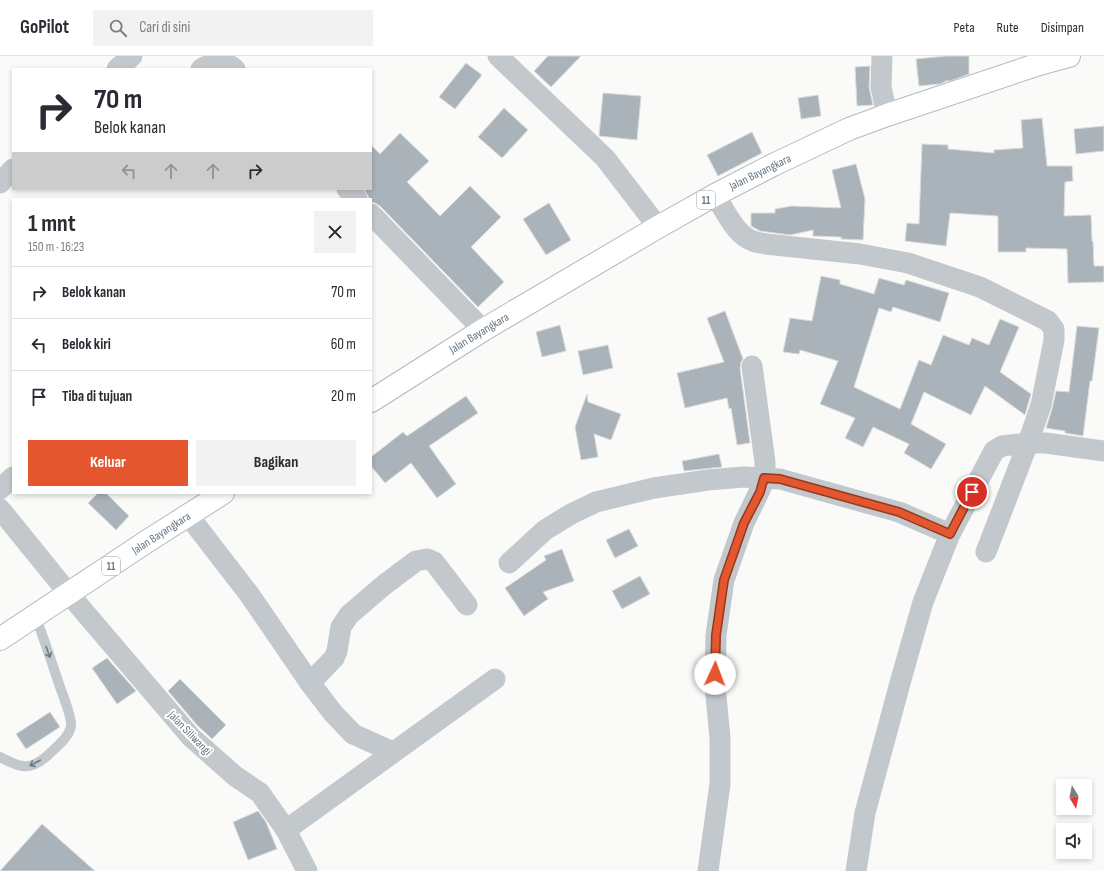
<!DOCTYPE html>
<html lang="id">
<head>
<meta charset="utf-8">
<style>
  body { margin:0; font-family:"Sofia Sans Condensed",sans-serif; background:#f2f2f3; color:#2b2b33; height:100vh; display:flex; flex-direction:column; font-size:15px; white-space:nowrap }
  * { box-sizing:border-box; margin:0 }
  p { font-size:13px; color:#7c7c81 }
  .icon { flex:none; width:22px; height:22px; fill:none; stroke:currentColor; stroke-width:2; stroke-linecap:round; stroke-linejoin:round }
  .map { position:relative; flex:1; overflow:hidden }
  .drawer { position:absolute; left:12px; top:142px; width:360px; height:296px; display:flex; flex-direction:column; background:#fff; border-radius:0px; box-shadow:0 2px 6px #0003 }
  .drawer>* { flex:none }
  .top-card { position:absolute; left:12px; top:12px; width:360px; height:122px; border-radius:0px; box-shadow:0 2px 6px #0003; background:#fff; color:#2b2b33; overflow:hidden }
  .needle { width:26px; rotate:170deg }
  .fabs { position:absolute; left:1056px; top:723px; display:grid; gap:8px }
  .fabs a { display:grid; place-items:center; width:36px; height:36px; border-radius:0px; background:#fff; box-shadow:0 2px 6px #0003; font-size:20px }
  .pin { position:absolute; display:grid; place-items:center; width:34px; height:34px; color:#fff; margin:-17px; border:2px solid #fff; border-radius:50%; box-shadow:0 1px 4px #0007 }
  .me { position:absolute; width:44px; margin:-22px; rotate:2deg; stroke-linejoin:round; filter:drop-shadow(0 0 3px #0008) }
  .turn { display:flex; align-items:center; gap:14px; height:84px; padding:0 16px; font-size:18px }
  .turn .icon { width:52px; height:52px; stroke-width:2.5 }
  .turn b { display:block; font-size:28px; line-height:34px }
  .lanes { display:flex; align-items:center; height:38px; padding:0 16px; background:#0003; justify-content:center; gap:20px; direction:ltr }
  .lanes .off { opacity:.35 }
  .round { display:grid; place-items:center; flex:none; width:42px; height:42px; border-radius:0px; background:#f2f2f3 }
  .summary { display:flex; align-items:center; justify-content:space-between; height:68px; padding:0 16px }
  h1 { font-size:24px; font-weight:700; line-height:30px }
  .cta { display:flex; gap:8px; margin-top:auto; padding:8px 16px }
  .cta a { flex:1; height:46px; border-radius:0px; background:#e4572e; color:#fff; font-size:16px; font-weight:700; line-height:46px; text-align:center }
  .cta a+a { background:#f2f2f3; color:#2b2b33 }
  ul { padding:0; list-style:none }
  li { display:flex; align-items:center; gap:12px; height:52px; padding:0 16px; border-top:1px solid #e1e1e2 }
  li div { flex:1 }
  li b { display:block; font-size:15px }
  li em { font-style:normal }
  header { display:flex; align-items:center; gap:24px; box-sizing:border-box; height:56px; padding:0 20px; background:#fff; border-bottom:1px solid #e1e1e2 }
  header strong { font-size:19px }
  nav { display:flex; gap:22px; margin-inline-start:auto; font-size:14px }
  .search { width:280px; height:36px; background:#f2f2f3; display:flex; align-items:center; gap:10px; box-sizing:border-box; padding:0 14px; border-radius:0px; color:#7c7c81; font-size:15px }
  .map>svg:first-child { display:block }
  .building { fill:#aab3b9; stroke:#dcdcda }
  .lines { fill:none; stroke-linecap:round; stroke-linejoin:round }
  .trunk-casing { stroke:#b4b9bd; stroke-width:24 }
  .service { stroke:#c3c8cc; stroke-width:10 }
  .minor { stroke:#c3c8cc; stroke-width:21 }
  .trunk { stroke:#fff; stroke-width:22 }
  .oneway { stroke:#6a7a87 }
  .route-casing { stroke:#94391e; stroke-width:10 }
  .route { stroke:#e4572e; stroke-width:7 }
  .labels { text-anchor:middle; stroke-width:4; stroke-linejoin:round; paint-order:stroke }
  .shield { fill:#fff; stroke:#939fa8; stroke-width:1 }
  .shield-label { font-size:11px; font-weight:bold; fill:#657683 }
  .street-label { font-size:12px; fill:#657683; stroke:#fff }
</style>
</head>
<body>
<header>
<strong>GoPilot</strong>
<div class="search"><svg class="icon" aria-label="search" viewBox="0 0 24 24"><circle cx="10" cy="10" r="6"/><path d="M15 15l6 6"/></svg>Cari di sini</div>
<nav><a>Peta</a><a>Rute</a><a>Disimpan</a></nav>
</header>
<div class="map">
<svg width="1104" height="815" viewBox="0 0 1104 815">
  <rect width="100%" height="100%" fill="#fafaf8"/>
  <g class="building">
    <polygon points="548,0 581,0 551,31 534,15"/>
    <polygon points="946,0 969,0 969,18 950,25 945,25 945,26 940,28 919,30 916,3"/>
    <polygon points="466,7 482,19 455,53 439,41"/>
    <polygon points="870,10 869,31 873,49 857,50 855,11"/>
    <polygon points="603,37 641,40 637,84 599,80"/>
    <polygon points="818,39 821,60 801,63 798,42"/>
    <polygon points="504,52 528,74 502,102 478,81"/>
    <polygon points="1042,62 1047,110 1072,110 1073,125 1065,126 1064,160 1091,159 1092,185 1093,185 1094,210 1104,210 1104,226 1068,227 1067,193 1026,192 1026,196 998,196 998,160 950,157 946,190 905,185 907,167 919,168 922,88 948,89 948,93 994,97 994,94 1023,92 1021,64"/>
    <polygon points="1104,70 1104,95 1076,98 1074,73"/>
    <polygon points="752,76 762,97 718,120 707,99"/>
    <polygon points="400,77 429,105 407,126 440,160 470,130 501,161 471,191 504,226 478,251 380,150 375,147 371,146 371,143 369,143 368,140 364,133 371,133 371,89 380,98"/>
    <polygon points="856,108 865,143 863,184 841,183 841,181 813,180 813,174 790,179 760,175 751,170 751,157 775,157 775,153 792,150 841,152 832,114"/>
    <polygon points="549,147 571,184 546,199 523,163"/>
    <polygon points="821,220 840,224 840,228 874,238 879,222 904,229 906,224 949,237 940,266 893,251 891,256 879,252 854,331 900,353 919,304 931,309 943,279 969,289 972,282 989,289 1000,263 1019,271 1000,316 1031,338 1025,359 985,330 971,359 924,336 911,368 946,388 931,413 904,397 909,388 873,371 863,391 845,382 855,362 820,348 838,305 800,294 799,298 783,296 790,262 812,265"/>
    <polygon points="725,255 743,303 741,306 740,312 750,387 737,389 731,352 729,353 727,342 685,352 677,317 724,306 707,262"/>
    <polygon points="560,269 566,295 542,301 536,276"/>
    <polygon points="1077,270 1099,272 1092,325 1090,325 1083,380 1065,377 1065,375 1046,372 1052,353 1056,335 1069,336"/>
    <polygon points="608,289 613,312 583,319 578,295"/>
    <polygon points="587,338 588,346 621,358 611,384 594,378 598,401 581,404 575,371"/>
    <polygon points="466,340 478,357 429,390 456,428 437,442 411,407 385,427 371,410 371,401 403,376 407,380"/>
    <polygon points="719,398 722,411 684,415 682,405"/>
    <polygon points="98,437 106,437 129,460 116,474 88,447"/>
    <polygon points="629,473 638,490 615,502 606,484"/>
    <polygon points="562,493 574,525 543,536 548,543 524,560 505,532 546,504 544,500"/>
    <polygon points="640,520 650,538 622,553 612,535"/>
    <polygon points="107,602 136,635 117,648 92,612"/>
    <polygon points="180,623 226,669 212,683 197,669 168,635"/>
    <polygon points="50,656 60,671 26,693 16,678"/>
    <polygon points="258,755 266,766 277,793 248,804 233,766"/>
    <polygon points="42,768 95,815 0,815"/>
  </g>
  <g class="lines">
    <g class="trunk-casing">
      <g id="trunk">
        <polyline points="371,345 483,274 658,171 715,139 773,109 849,73 887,59 1036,9 1069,0"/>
        <polyline points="0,583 146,486 223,437"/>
      </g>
    </g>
    <path class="service" d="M0,701C19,711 29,716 47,700C55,692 69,682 71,670C72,661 63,640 60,631C52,607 44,583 35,559"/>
    <g class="minor">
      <polyline points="498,0 605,102 658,171"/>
      <polyline points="882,0 881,31 887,59"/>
      <polyline points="117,13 132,0"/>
      <path d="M201,13C216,5 221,2 235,13"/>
      <polyline points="0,127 13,113"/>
      <polyline points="347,133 357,143"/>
      <path d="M715,139C725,154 735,179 753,185C757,187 762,187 766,188L860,198L908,207L980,231L1048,265L1054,273V284L1041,349L1028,387L986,496"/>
      <polyline points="371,158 483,274"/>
      <polyline points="0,433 13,421"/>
      <polyline points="0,453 69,538 191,681 235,720 260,737 286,774 307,815"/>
      <polyline points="188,459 249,538 310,627"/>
      <polyline points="509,507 545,474 571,458 596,446 654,432 708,424 744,421 780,423 899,456 950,478"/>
      <polyline points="393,696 353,678 333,657 310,627 334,602 337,595 341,571 349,559 384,529 416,505 427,503 434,506 467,549"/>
      <polyline points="286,774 495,623"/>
      <polyline points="708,815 720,728 720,682 715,630 716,579 724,524 744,467 759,436 765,422 765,406 752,310"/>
      <polyline points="856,815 865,757 900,627 923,546 950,478 994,395 1002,390 1028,387 1046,387 1104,395"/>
    </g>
    <use href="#trunk" class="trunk"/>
  </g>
  <defs><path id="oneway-shaft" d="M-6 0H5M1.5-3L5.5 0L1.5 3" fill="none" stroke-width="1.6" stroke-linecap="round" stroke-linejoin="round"/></defs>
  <g class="oneway">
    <use href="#oneway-shaft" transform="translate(48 596) rotate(71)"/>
    <use href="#oneway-shaft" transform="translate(35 707) rotate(152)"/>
  </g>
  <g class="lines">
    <g class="route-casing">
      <polyline id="route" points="715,618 716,579 724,524 744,467 760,436 764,422 780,423 899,456 950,478 972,436"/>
    </g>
    <use href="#route" class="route"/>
  </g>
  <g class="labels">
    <g class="shield">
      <rect x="697" y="135" width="18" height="18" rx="3"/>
      <rect x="102" y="501" width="18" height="18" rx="3"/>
    </g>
    <g class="shield-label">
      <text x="706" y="148">11</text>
      <text x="111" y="514">11</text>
    </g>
    <g class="street-label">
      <text transform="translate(760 116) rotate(-26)" y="4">Jalan Bayangkara</text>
      <text transform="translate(479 277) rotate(-31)" y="4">Jalan Bayangkara</text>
      <text transform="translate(161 477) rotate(-33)" y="4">Jalan Bayangkara</text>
      <text transform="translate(190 677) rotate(46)" y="4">Jalan Siliwangi</text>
    </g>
  </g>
</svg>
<div class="fabs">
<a><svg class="needle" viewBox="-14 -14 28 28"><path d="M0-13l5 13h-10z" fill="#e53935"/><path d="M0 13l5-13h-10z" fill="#7c7c81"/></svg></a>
<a><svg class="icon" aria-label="sound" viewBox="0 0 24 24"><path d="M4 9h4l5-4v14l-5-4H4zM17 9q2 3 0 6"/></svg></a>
</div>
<div class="pin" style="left:972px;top:436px;background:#d93025"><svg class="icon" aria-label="arrive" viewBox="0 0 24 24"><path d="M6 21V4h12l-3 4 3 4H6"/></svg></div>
<svg class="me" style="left:715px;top:618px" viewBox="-20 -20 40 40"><circle r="19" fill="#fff"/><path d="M0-13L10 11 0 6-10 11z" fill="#e4572e"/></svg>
<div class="top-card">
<div class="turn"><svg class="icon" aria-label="right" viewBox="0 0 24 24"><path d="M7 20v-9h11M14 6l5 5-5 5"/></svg><div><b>70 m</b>Belok kanan</div></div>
<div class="lanes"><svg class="icon off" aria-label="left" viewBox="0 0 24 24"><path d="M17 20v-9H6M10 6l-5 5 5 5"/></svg><svg class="icon off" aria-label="ahead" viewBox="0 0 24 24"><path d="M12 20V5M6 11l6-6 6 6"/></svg><svg class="icon off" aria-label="ahead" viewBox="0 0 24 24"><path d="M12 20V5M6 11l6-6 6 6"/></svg><svg class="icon" aria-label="right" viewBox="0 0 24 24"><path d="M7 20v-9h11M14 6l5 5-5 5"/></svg></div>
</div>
<section class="drawer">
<div class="summary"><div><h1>1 mnt</h1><p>150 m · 16:23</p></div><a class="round"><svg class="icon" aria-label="close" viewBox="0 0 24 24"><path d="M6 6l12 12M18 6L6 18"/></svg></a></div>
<ul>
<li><svg class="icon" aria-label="right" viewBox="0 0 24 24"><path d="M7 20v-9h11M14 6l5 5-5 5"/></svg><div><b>Belok kanan</b></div><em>70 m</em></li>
<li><svg class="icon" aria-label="left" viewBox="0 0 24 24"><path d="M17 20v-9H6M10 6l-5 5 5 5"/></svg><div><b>Belok kiri</b></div><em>60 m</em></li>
<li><svg class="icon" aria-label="arrive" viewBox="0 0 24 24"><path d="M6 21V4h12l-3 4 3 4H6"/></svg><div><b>Tiba di tujuan</b></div><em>20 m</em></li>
</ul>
<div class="cta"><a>Keluar</a><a>Bagikan</a></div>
</section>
</div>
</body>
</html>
